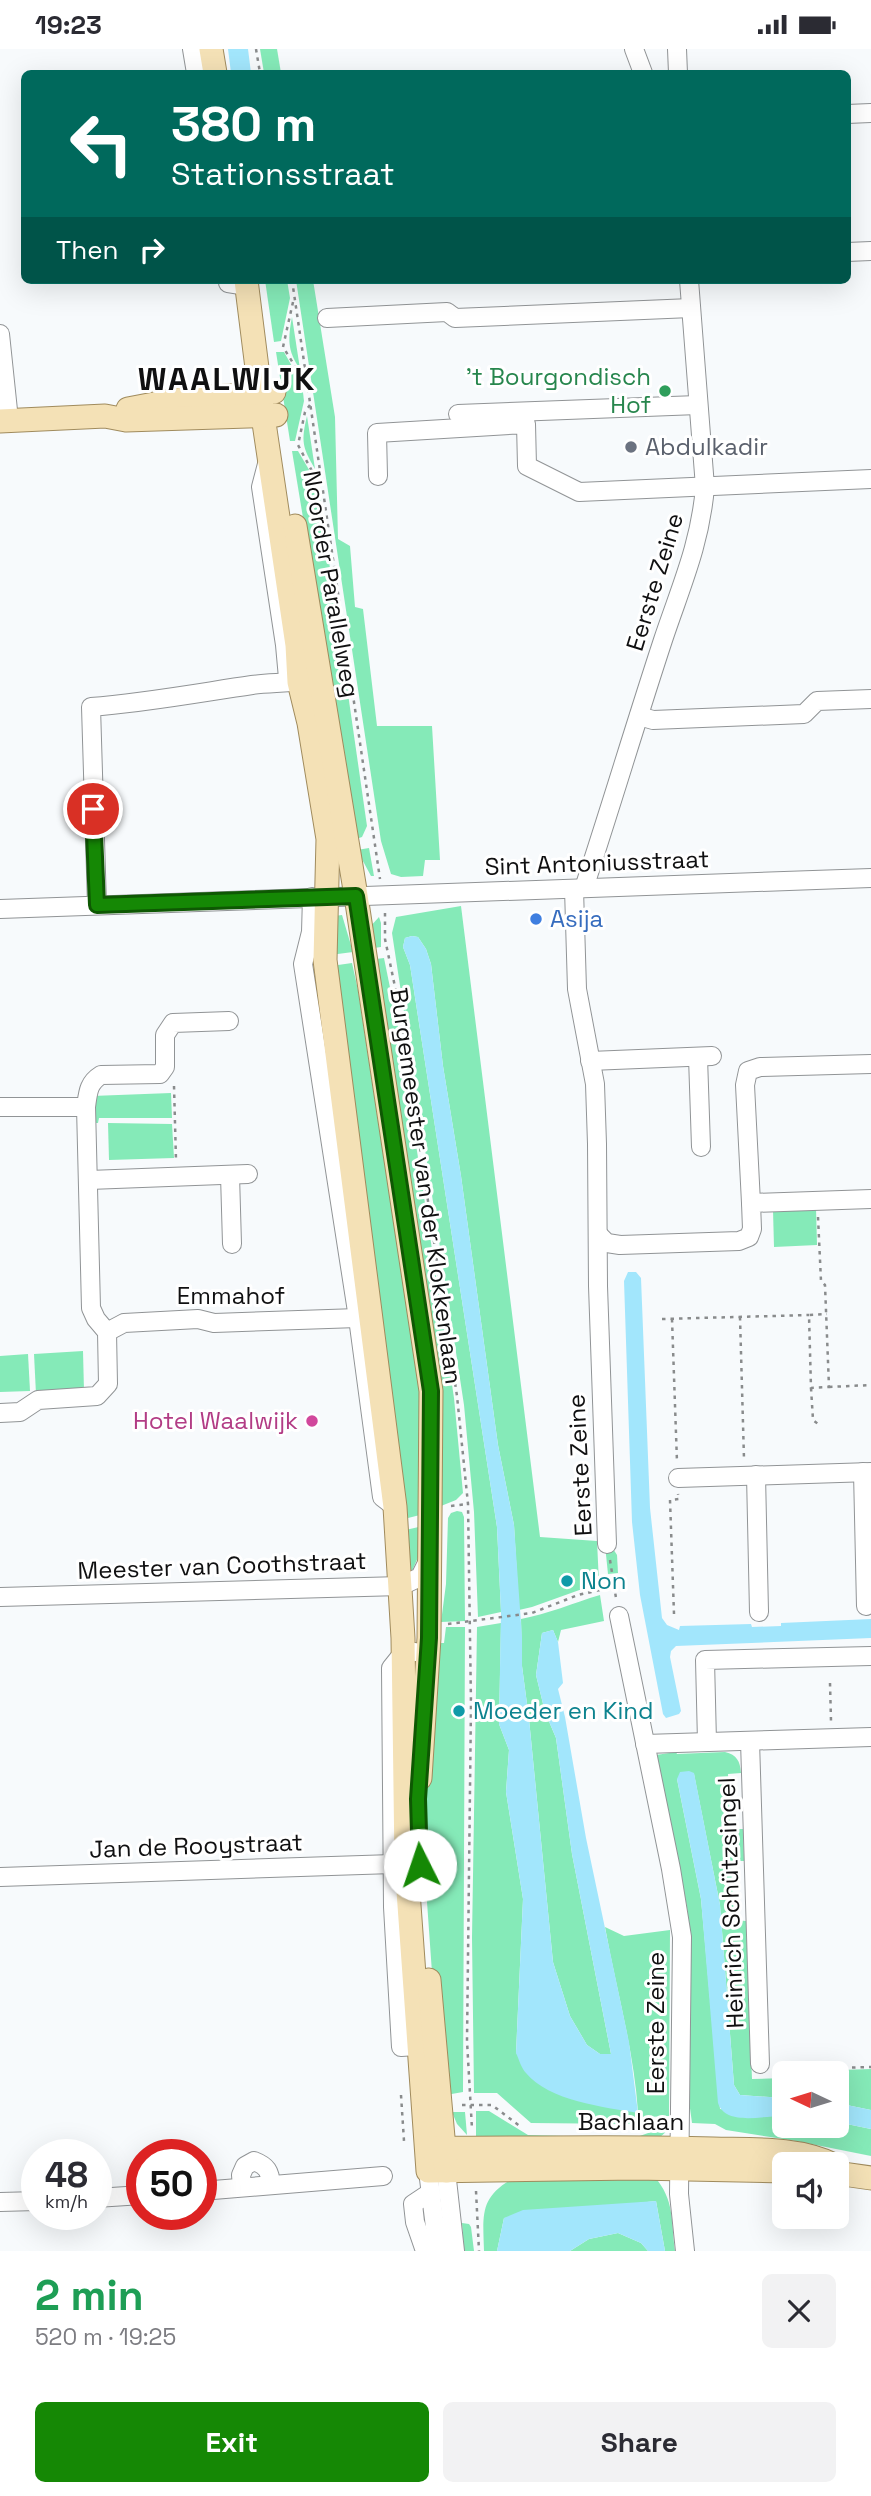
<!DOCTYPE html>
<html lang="en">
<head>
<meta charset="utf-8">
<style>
  body { margin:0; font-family:"Space Grotesk",sans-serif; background:#f2f2f3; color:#2b2b33; height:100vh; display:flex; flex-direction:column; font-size:26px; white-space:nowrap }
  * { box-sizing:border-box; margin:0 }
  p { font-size:23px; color:#7c7c81 }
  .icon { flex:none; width:38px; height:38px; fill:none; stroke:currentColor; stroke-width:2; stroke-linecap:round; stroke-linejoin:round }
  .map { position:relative; height:2202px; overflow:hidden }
  .panel { display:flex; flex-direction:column; background:#fff; flex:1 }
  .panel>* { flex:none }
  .banner { position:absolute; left:21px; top:21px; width:830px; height:214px; border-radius:10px; box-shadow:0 7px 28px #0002; background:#00695c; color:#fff; overflow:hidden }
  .needle { width:46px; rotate:274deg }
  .tools { position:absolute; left:772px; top:2012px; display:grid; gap:14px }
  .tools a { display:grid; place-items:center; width:77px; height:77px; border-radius:10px; background:#fff; box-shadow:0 7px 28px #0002; font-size:35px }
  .speed { position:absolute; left:21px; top:2090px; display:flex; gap:14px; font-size:35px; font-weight:700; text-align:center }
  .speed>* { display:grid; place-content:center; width:91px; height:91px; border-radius:50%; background:#fff; box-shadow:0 7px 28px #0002; line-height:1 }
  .speed small { font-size:18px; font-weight:400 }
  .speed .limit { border:10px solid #d22; background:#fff; color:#111 }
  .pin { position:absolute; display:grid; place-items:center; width:60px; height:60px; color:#fff; margin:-30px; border:4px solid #fff; border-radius:50%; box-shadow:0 2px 7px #0007 }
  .me { position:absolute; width:77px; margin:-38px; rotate:356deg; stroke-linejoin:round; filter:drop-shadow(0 0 5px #0008) }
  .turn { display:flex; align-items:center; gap:24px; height:147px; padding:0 35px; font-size:32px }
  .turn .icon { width:91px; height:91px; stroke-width:2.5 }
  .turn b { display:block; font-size:49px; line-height:60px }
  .then { display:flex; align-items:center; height:66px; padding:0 35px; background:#0003; gap:14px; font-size:26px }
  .round { display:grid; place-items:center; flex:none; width:74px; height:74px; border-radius:10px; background:#f2f2f3 }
  .summary { display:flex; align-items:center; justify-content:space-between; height:119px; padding:0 35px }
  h1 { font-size:42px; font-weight:700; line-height:52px; color:#1e9e55 }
  .primary-button { display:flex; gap:14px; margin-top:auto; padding:14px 35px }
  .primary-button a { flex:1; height:80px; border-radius:10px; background:#158805; color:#fff; font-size:28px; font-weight:700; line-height:80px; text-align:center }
  .primary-button a+a { background:#f2f2f3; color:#2b2b33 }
  .status { display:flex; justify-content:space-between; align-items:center; height:49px; padding:0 35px; background:#fff; direction:ltr }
  .status svg { height:19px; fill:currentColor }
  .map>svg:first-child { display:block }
  .green { fill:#85eab8 }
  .water { fill:#a2e6fc }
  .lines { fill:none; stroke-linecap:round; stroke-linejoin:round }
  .minor-casing { stroke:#919496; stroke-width:20 }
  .major-casing { stroke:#a08b5d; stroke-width:25 }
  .path { stroke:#898b8c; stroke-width:2.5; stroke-dasharray:3.5 5; stroke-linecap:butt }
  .minor { stroke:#fff; stroke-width:18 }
  .major { stroke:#f4e1b6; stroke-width:23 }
  .route-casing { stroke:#0e5803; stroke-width:18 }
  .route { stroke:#158805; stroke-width:12 }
  .leisure-dot { fill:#2e9e5b; stroke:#fff; stroke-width:2.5 }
  .worship-dot { fill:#6b7280; stroke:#fff; stroke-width:2.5 }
  .shop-dot { fill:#3f7fe0; stroke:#fff; stroke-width:2.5 }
  .hotel-dot { fill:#d1479c; stroke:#fff; stroke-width:2.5 }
  .culture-dot { fill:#0f9aa8; stroke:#fff; stroke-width:2.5 }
  .labels { text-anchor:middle; stroke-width:6; stroke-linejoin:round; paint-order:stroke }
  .leisure-label { font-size:24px; fill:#27864d; stroke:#fff; text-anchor:end }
  .worship-label { font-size:24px; fill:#5b616d; stroke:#fff; text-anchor:start }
  .street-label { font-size:24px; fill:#101011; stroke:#fff }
  .shop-label { font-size:24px; fill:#366cbe; stroke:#fff; text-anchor:start }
  .hotel-label { font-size:24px; fill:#b23c85; stroke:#fff; text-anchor:end }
  .culture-label { font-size:24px; fill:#0d838f; stroke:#fff; text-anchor:start }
  .district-label { font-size:32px; font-weight:bold; letter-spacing:2px; fill:#101011; stroke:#fff }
</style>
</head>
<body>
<div class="status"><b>19:23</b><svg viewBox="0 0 49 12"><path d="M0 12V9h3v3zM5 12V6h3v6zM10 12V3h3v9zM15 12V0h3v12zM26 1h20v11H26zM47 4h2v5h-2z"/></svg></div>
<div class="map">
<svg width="871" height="2202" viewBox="0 0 871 2202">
  <rect width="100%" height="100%" fill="#f7fafc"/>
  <g class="green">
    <polygon points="260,0 277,0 281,24 264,24"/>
    <polygon points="265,231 287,231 290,249 281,292 274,293"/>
    <polygon points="296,231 313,231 335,368 338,490 350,497 355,558 363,560 377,677 432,677 440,811 425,811 423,827 401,828 391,825 381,792"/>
    <path d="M292,268L300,320C287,302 288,289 292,268Z"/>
    <polygon points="276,303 284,303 302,335 304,352 295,392 290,392"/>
    <path d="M307,367L315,420C302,398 301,392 307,367Z"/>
    <polygon points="292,402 298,402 318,436 367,777 362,788 356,790"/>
    <polygon points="369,799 374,827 371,827 357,801"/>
    <polygon points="461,857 540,1488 597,1492 599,1534 532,1558 519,1561 514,1476 498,1396 461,1127 443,1017 431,915 426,900 418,888 412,887 405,889 403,898 410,916 497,1478 501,1563 478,1568 474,1463 464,1356 392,884 396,868"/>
    <polygon points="342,866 353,903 330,906 334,867"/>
    <polygon points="379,868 381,874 381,898 367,900 368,880"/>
    <polygon points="384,909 398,978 430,1187 454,1349 463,1444 456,1451 441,1457 368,911"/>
    <polygon points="352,914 358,941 422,1359 424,1465 400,1471 331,917"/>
    <polygon points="171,1044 172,1069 99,1069 98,1074 93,1074 92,1047"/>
    <polygon points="108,1074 172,1075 174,1109 109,1111"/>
    <polygon points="816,1159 817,1196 774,1198 773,1161"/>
    <polygon points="83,1302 84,1342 36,1345 34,1305"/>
    <polygon points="28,1305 30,1342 0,1343 0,1307"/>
    <polygon points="457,1462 462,1463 464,1468 465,1572 441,1573 446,1535 448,1469 451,1464"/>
    <polygon points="423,1477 419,1506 412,1522 405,1523 401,1482"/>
    <polygon points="610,1495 617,1506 618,1524 608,1525 605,1496"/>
    <path d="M600,1546L604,1572L561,1581L558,1593L553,1581L542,1584L536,1626L545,1663L556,1689L572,1805L611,2005H600L587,1996L570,1967L553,1913L529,1670L522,1617L521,1570C548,1565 573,1554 600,1546Z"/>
    <path d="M501,1574L499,1675L509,1701L506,1743L523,1850L516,2004L638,2063C634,2001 616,1940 605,1878L624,1887L670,1881L669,2067L647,2068L631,2075L531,2074L497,2044H474L472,1889L477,1578Z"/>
    <polygon points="446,1578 465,1578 463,2043 446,2046 434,1952 422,1782 421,1750 432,1594 444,1594"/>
    <path d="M676,1703L677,1705L725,1703C737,1706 740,1712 741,1724L728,1725L730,1780H743L744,1812H740V1816L731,1817L734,1871L746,1872L752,2030L784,2029V2049L740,2046L734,2036L720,1856L694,1725L677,1730L701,1850L720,2060L784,2067V2077H836L837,2073L871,2080V2107L796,2092L726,2081L715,2075L692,2074L689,2052L691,1915L687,1858L656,1706Z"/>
    <polygon points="871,2020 871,2061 837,2054 836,2028 839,2027 839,2021"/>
    <polygon points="476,2062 489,2062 528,2086 634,2089 651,2083 668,2081 658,2090 476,2091"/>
    <polygon points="452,2063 465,2063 467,2086 457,2075"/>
    <path d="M654,2127C675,2151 671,2172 675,2202H665L656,2152L504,2169L497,2202H484C483,2166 479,2148 514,2129Z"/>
    <polygon points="462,2174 469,2175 471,2178 474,2202 464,2202"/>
    <polygon points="618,2184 641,2194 648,2202 570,2202 589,2190"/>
  </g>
  <g class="water">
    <polygon points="228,0 248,0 251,24 231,24"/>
    <path d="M412,887L418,888L426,900L431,915L443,1017L461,1127L498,1396L514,1476L522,1588V1617L529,1670L553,1913L570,1967L587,1996L600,2005H611L572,1805L556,1689L545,1663L536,1626L542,1584L553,1581L558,1593L563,1634L558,1640L565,1668L586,1789L629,1993L638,2064C604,2058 549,2052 526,2024C521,2019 519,2010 516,2004L523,1850L506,1743L509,1701L499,1675L501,1563L497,1478L410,916L403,898L405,889Z"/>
    <polygon points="628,1223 636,1223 641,1229 650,1459 662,1569 667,1576 679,1581 680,1577 751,1575 752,1578 781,1577 781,1574 871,1570 871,1589 676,1597 671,1602 670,1608 681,1662 679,1665 666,1669 663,1665 640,1546 632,1473 624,1232"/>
    <path d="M689,1722L694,1724L720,1856L734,2036L740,2046L784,2049V2067C765,2066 726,2078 718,2054L701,1850L677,1730L680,1723Z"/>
    <polygon points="837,2054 871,2061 871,2080 837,2073"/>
    <polygon points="656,2152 665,2202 648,2202 641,2194 618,2184 589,2190 570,2202 497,2202 504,2169 523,2161"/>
  </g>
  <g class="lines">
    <g class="minor-casing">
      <g id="minor">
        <polyline points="192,0 196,24"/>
        <polyline points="634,0 643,24"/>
        <polyline points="677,0 678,24"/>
        <polyline points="847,65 871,64"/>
        <polyline points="847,203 871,202"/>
        <polyline points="228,231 228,234 247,237"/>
        <polyline points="327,269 447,263 455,269 691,259"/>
        <polyline points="0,285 9,371"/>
        <polyline points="458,365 698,356"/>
        <polyline points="267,415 261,438 285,596 288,629"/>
        <polyline points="378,427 377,384 526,375 527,417 579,443 871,430"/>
        <polyline points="639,667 653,671 804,665 817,652 871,650"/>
        <path d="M584,839C611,757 636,673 663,591C681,537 700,496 705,438L689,231"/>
        <polyline points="574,840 577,940 595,1035 597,1095 598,1237 607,1495"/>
        <polyline points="312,848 311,883 303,915 358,1269 382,1448 395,1458"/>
        <path d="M97,856L91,658C144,654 198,644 252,636C271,633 291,635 311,630"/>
        <polyline points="0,860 871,829"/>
        <polyline points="698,1008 701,1098"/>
        <polyline points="590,1012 712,1007"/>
        <polyline points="0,1058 86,1058"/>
        <polyline points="230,1126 232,1195"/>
        <polyline points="89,1131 248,1125"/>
        <polyline points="751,1154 745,1036 748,1022 760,1018 871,1015"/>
        <polyline points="599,1186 607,1194 620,1196 739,1192 749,1188 752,1180 751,1154 871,1150"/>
        <polyline points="107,1283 124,1274 198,1270 214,1274 358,1269"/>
        <path d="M0,1364L20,1363L38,1351L97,1347L108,1335L107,1283L96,1270L91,1259L86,1058C88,1044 88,1034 101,1026L160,1025L165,1018V986L173,974L229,972"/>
        <polyline points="863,1423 866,1557"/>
        <polyline points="756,1426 759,1563"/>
        <polyline points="678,1429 871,1423"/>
        <polyline points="0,1548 401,1537 420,1528 430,1508"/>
        <polyline points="619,1567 671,1820 682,1888 679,2145 685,2202"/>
        <polyline points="415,1603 403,1604 391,1619 393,1858 401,1998 431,1996"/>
        <polyline points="750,1692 760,2015"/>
        <polyline points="707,1693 705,1611 871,1607"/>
        <polyline points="645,1695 871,1688"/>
        <polyline points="0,1828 393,1815"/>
        <polyline points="428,2122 438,2202"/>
        <polyline points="446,2122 455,2202"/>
        <path d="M242,2138L241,2126L245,2117L254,2112C267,2117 270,2122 271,2136"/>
        <polyline points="201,2142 383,2127"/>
        <polyline points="96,2149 142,2146"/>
        <polyline points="0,2153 37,2152"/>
        <polyline points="425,2202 415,2173 413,2155 431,2143"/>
      </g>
    </g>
    <g class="major-casing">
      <g id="major">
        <polyline points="211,0 215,24"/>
        <polyline points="246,231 263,367 297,596 299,633 309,674 328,790 325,911 395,1458 403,1589 406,1814 428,2122 636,2119 784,2122"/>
        <polyline points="128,360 175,351 274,343"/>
        <polyline points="0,372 105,367 126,371 276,366"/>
        <polyline points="295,477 356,847 431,1342 429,1589 420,1729"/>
        <polyline points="429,1931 446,2122"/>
        <path d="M430,2099C524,2100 618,2097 713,2100C752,2101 798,2098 834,2116"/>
        <polyline points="836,2124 871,2129"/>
      </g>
    </g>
    <g class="path">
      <polyline points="256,0 260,24"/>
      <polyline points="292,231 380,830"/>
      <polyline points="293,253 283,298 305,333"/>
      <polyline points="310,356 305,363 298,396 313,424 321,429"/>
      <polyline points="385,864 385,890 399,957 457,1347 468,1455 471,1655 467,1992 472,2080"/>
      <polyline points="174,1037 176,1111"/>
      <polyline points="818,1168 821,1232 825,1236 829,1338 811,1339 809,1266 827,1265"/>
      <polyline points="740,1268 744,1410"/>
      <polyline points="662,1270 809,1266"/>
      <polyline points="672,1270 677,1413"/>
      <polyline points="829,1338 871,1336"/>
      <polyline points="811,1339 813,1371 818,1375"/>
      <polyline points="451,1457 468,1455"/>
      <polyline points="610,1511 616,1549"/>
      <polyline points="674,1565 670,1451 679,1450 678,1445"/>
      <polyline points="448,1575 532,1564 578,1546 614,1538"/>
      <polyline points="830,1634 831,1672"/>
      <polyline points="835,2019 871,2018"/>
      <polyline points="401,2046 404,2092"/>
      <polyline points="462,2056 492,2056 521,2078"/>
      <polyline points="476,2142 479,2202"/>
    </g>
    <use href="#minor" class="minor"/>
    <use href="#major" class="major"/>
  </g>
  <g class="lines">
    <g class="route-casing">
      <polyline id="route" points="93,760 97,856 356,847 431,1342 429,1589 418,1750 420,1816"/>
    </g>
    <use href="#route" class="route"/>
  </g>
  <circle class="leisure-dot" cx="665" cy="342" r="7"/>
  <circle class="worship-dot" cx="631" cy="398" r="7"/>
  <circle class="shop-dot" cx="536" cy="870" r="7"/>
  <circle class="hotel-dot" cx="312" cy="1372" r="7"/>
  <g class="culture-dot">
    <circle cx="567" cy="1532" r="7"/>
    <circle cx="459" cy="1662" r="7"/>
  </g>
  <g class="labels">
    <g class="leisure-label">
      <text x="651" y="336">'t Bourgondisch<tspan x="651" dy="28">Hof</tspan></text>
    </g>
    <g class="worship-label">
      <text x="645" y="406">Abdulkadir</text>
    </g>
    <g class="street-label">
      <text transform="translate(655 533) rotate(-73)" y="8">Eerste Zeine</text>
      <text transform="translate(331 535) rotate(80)" y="8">Noorder Parallelweg</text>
      <text transform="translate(597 814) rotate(-2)" y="8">Sint Antoniusstraat</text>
      <text transform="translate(426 1137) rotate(82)" y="8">Burgemeester van der Klokkenlaan</text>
      <text x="231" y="1255">Emmahof</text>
      <text transform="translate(580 1416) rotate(-93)" y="8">Eerste Zeine</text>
      <text transform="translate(222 1517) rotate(-2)" y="8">Meester van Coothstraat</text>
      <text transform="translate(196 1797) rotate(-2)" y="8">Jan de Rooystraat</text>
      <text transform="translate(731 1854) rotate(-92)" y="8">Heinrich Schützsingel</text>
      <text transform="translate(656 1974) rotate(-90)" y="8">Eerste Zeine</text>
      <text x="631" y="2081">Bachlaan</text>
    </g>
    <g class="shop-label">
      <text x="550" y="878">Asija</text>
    </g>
    <g class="hotel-label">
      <text x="298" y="1380">Hotel Waalwijk</text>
    </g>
    <g class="culture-label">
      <text x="581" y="1540">Non</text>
      <text x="473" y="1670">Moeder en Kind</text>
    </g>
    <g class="district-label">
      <text x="227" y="341">WAALWIJK</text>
    </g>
  </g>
</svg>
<div class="tools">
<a><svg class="needle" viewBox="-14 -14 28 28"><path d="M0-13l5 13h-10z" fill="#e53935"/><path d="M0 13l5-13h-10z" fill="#7c7c81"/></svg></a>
<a><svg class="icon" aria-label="sound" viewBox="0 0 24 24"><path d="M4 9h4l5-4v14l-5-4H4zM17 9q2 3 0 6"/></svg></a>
</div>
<div class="speed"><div>48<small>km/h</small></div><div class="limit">50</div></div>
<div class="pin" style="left:93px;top:760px;background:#d93025"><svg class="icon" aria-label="arrive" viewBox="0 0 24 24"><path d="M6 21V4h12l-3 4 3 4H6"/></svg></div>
<svg class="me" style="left:420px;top:1816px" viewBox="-20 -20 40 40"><circle r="19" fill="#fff"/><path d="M0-13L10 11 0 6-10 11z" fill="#158805"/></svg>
<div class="banner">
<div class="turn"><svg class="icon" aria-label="left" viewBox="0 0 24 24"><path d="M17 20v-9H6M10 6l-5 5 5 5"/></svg><div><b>380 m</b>Stationsstraat</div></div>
<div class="then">Then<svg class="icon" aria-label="right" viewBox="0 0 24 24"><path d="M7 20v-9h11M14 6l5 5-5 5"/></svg></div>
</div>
</div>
<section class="panel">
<div class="summary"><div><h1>2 min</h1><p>520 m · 19:25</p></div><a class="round"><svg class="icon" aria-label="close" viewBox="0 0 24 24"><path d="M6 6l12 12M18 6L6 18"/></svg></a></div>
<div class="primary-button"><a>Exit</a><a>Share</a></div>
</section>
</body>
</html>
